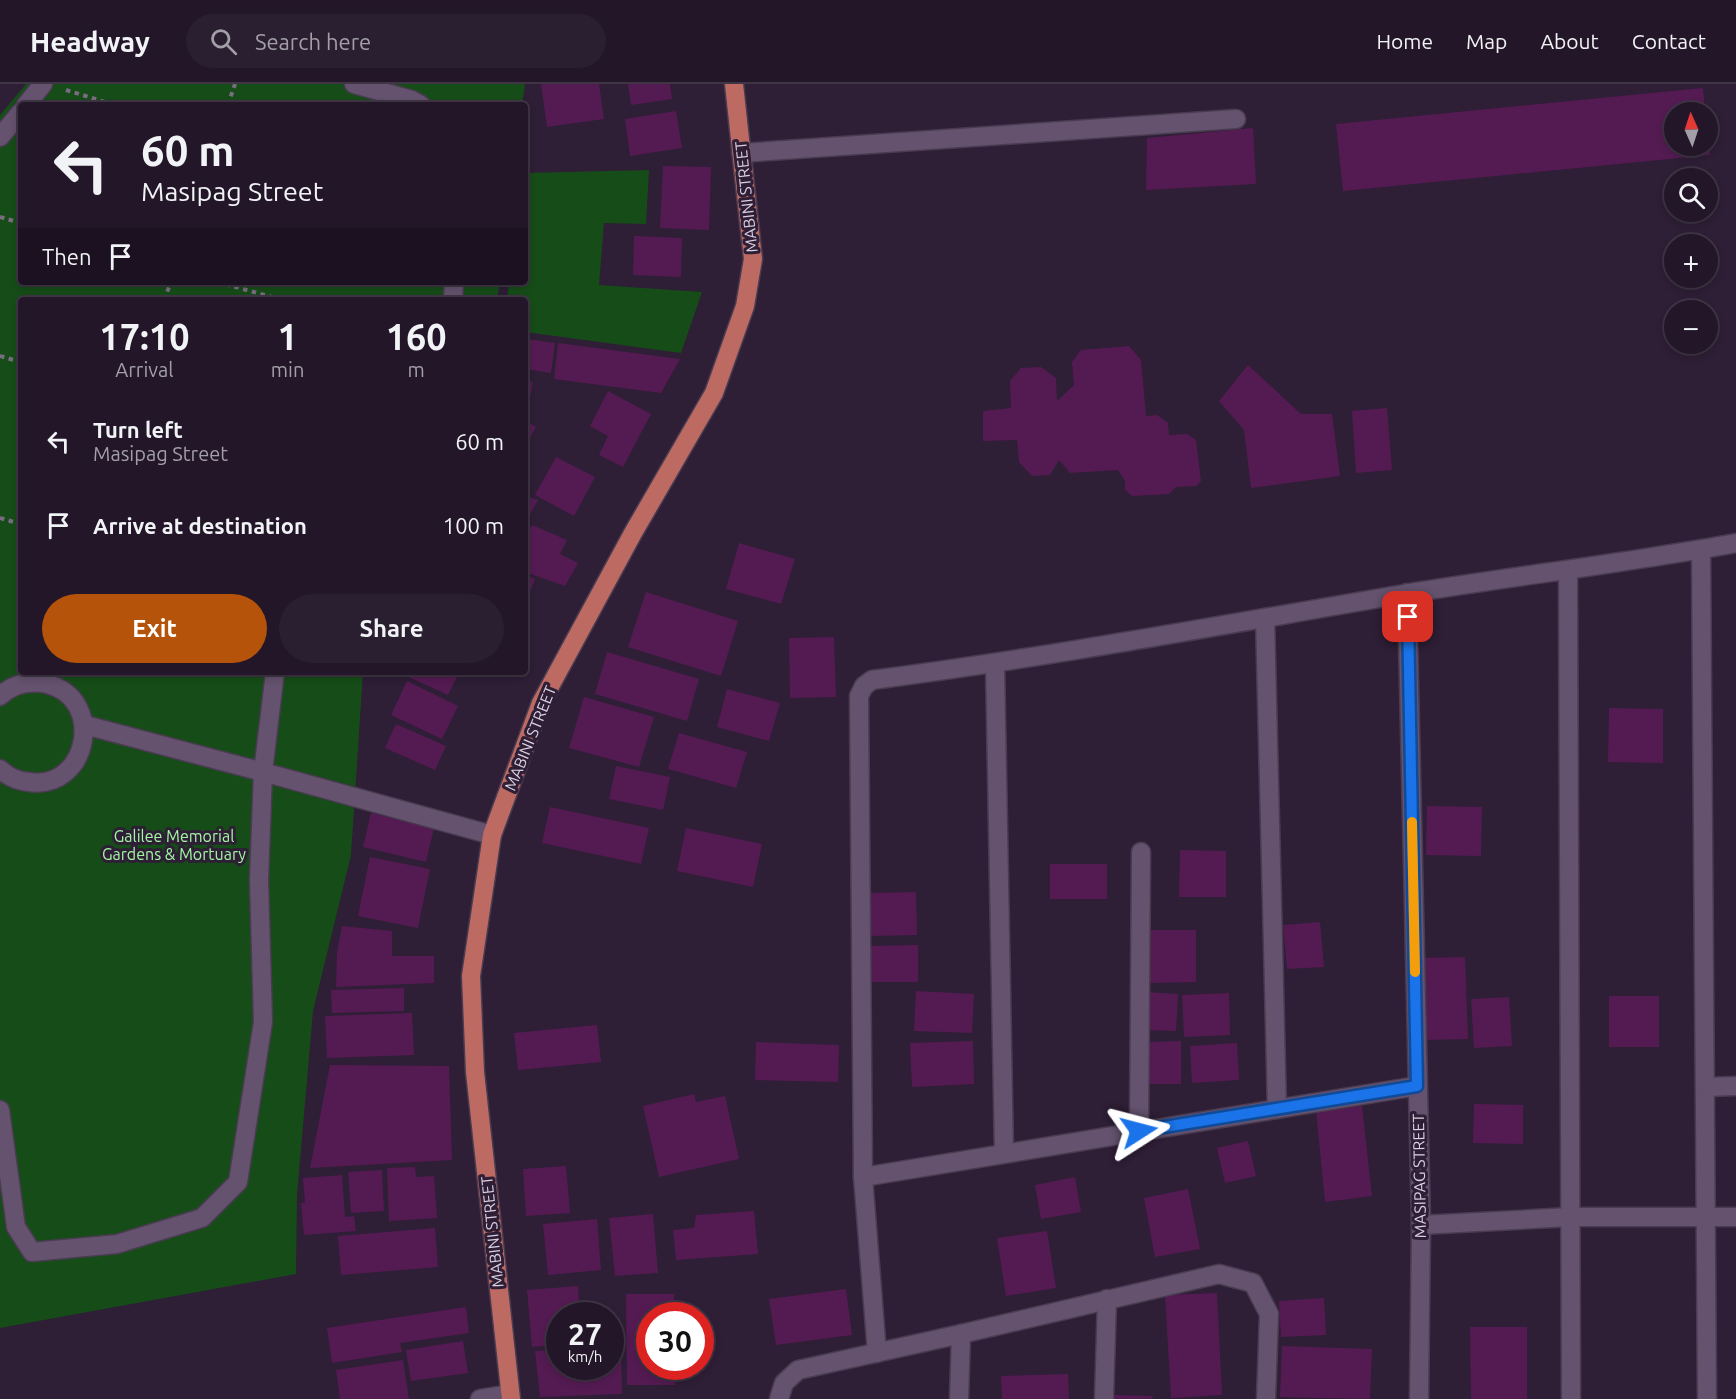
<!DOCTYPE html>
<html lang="en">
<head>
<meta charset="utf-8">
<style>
  body { margin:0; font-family:Ubuntu,sans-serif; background:#2a1f30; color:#f1f3f6; height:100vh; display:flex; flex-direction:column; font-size:22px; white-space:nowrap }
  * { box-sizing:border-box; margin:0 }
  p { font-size:20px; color:#a29fa8 }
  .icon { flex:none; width:33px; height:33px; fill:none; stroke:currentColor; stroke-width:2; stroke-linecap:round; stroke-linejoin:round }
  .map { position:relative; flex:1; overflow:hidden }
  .panel { position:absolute; left:18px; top:213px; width:510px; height:378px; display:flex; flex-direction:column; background:#221628; border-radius:6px; box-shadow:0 3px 9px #0003,0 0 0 2px #3f3545 }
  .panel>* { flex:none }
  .top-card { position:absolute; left:18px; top:18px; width:510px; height:183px; border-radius:6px; box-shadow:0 3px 9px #0003,0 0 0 2px #3f3545; background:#221628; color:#f1f3f6; overflow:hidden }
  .needle { width:39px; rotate:357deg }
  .fabs { position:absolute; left:1664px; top:18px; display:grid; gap:12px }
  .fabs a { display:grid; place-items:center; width:54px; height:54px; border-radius:50%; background:#221628; box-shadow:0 3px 9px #0003,0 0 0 2px #3f3545; font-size:30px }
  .speed { position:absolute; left:546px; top:1218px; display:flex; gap:12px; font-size:30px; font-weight:700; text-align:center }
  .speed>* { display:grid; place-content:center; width:78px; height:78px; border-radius:50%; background:#221628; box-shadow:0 3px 9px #0003,0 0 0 2px #3f3545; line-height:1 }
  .speed small { font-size:15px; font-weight:400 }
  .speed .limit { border:9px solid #d22; background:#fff; color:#111 }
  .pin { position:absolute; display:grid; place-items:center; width:51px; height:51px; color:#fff; margin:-26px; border-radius:12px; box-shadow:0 3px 9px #0006 }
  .me { position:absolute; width:66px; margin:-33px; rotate:81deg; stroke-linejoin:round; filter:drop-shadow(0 0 4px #0008) }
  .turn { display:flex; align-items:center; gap:21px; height:126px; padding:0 24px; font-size:27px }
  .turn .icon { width:78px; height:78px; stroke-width:2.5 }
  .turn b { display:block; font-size:42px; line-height:51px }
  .then { display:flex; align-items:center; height:57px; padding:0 24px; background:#0003; gap:12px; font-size:22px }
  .eta { display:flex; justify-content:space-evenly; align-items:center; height:102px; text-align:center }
  .eta b { font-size:36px; font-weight:600; line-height:42px }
  .primary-button { display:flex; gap:12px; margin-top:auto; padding:12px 24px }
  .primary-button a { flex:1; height:69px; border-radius:36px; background:#b45309; color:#fff; font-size:24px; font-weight:600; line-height:69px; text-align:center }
  .primary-button a+a { background:#2a1f30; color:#f1f3f6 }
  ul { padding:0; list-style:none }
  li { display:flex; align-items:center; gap:18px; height:84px; padding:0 24px }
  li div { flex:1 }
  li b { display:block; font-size:22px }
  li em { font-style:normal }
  header { display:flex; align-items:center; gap:36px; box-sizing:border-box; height:84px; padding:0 30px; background:#221628; border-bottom:2px solid #3f3545 }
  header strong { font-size:28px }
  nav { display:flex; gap:33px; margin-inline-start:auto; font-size:21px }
  .search { width:420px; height:54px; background:#2a1f30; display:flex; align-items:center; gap:15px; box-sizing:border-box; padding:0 21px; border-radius:33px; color:#a29fa8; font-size:22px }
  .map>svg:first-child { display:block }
  .green { fill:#164c18 }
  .building { fill:#541b52 }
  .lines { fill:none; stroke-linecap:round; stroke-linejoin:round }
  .minor-casing { stroke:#493b50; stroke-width:21 }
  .major-casing { stroke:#493b50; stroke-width:21 }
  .path { stroke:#7a6d81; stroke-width:4; stroke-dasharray:4.5 4.5; stroke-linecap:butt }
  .minor { stroke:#64526e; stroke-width:18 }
  .major { stroke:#bd6a62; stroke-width:18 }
  .route-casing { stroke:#114b97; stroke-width:15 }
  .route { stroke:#1a73e8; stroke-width:10 }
  .slow { stroke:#f59e0b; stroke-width:10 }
  .labels { text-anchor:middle; stroke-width:6; stroke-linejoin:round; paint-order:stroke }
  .street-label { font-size:16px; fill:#dad0e0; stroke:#2e1e36 }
  .park-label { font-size:16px; fill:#a2f7a1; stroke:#2e1e36 }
</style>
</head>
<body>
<header>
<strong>Headway</strong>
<div class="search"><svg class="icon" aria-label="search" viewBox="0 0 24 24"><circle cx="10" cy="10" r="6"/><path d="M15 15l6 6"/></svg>Search here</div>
<nav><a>Home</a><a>Map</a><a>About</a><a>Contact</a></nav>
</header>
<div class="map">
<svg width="1736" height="1315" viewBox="0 0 1736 1315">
  <rect width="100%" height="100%" fill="#2e1e36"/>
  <g class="green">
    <polygon points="26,0 525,0 522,21 21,21 21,198 500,198 497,216 21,216 21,588 363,588 351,771 313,927 297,1111 296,1190 0,1244 0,31"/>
    <polygon points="649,86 646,140 604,139 599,201 702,208 681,269 525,248 525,216 507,216 509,198 525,198 525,89"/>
  </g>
  <g class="building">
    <polygon points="541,0 599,0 604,35 547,43"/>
    <polygon points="628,0 670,0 672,15 631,21"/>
    <polygon points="1703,4 1705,28 1674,28 1674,62 1709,62 1710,71 1343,107 1336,40"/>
    <polygon points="676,27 682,64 630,72 625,35"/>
    <polygon points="1253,44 1256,100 1146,106 1147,54"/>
    <polygon points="663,82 711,83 709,146 660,144"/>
    <polygon points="634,152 682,154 681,193 633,191"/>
    <polygon points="525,255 555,259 551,289 525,285"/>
    <polygon points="558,259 680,275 661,309 554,295"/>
    <polygon points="1129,262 1141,276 1146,332 1157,331 1168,339 1169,351 1187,350 1196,356 1201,397 1196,402 1176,403 1169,410 1132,412 1125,406 1125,397 1118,386 1070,389 1059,376 1050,391 1032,392 1019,378 1017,356 983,357 983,327 1011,324 1010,297 1021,284 1041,283 1056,294 1057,317 1074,301 1072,278 1081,266"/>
    <polygon points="1248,281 1301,330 1332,330 1340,392 1251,404 1244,346 1219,317"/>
    <polygon points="525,296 533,298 526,334 525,334"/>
    <polygon points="608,307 651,330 623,383 599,371 608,352 590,342"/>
    <polygon points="1387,324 1392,386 1356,389 1352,327"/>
    <polygon points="525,337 536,343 525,363"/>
    <polygon points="556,373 595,393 574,432 535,411"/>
    <polygon points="525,412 538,416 525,440"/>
    <polygon points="532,441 567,456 560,470 578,479 565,502 525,488 525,452"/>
    <polygon points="739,459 795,475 781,520 726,505"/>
    <polygon points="525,491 535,495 525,521"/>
    <polygon points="646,508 738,537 721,592 628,563"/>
    <polygon points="834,553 836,613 790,614 789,554"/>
    <polygon points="607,568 699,595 687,637 595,610"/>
    <polygon points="398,588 459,588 448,611"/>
    <polygon points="407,597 458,622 442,655 391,631"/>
    <polygon points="727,605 780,619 769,657 717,643"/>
    <polygon points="584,613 654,633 639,683 569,664"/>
    <polygon points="1609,624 1663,625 1663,679 1608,678"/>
    <polygon points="396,640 446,662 435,686 385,664"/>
    <polygon points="679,649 747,668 736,704 668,685"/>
    <polygon points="616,682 670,693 663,726 609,715"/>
    <polygon points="1427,722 1482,723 1481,772 1426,771"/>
    <polygon points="550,723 649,744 641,780 542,759"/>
    <polygon points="371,729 434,744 426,778 363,763"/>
    <polygon points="686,744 762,760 753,803 677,787"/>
    <polygon points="1180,766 1226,767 1226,813 1179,813"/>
    <polygon points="370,773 430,785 418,844 358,832"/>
    <rect x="1050" y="780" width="57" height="35"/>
    <polygon points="916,808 917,851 869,852 868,809"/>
    <polygon points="1320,838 1324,883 1287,885 1283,841"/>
    <polygon points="342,842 392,847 392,872 434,872 434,899 336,903 337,868"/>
    <polygon points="1147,846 1196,846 1196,898 1148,899"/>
    <polygon points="918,861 918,898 870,898 869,862"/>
    <polygon points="1465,873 1468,955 1424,956 1421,874"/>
    <polygon points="404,904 404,927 332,929 331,906"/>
    <polygon points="916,907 974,910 972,949 914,947"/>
    <polygon points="1146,908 1178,910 1176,947 1144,946"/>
    <polygon points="1229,909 1230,951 1184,953 1182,911"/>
    <rect x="1609" y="912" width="50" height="51"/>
    <polygon points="1509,913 1512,962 1474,964 1471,915"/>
    <polygon points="412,929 414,971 327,974 325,932"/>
    <polygon points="597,941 601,978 518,986 514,949"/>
    <polygon points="973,957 974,1000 912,1003 910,959"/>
    <polygon points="1181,957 1181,1000 1146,1000 1145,958"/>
    <polygon points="756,958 839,961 838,998 755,996"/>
    <polygon points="1237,959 1239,996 1192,999 1190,962"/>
    <polygon points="330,981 449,982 452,1076 310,1084"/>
    <polygon points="694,1010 696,1018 725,1012 739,1075 659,1093 643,1022"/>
    <polygon points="1474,1020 1523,1021 1523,1060 1473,1059"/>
    <polygon points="1362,1022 1372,1112 1325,1118 1316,1026"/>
    <polygon points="1248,1057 1256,1092 1225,1099 1217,1064"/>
    <polygon points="566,1082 570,1129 526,1132 523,1085"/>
    <polygon points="415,1083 416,1093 434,1092 437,1134 389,1137 387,1084"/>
    <polygon points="382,1086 384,1127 351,1129 348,1088"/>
    <polygon points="342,1091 345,1133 354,1132 356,1147 304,1151 301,1119 305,1119 303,1094"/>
    <polygon points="1075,1093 1081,1128 1041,1135 1035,1101"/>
    <polygon points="1188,1105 1200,1165 1155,1173 1144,1114"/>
    <polygon points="754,1127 758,1170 676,1176 673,1146 694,1144 696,1131"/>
    <polygon points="653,1130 658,1189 615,1192 609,1134"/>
    <polygon points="597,1135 601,1186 548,1191 543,1140"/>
    <polygon points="435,1144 438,1183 341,1191 338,1152"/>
    <polygon points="1047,1147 1056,1204 1006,1212 997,1154"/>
    <polygon points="578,1202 580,1232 560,1232 560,1261 532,1263 527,1206"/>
    <polygon points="846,1205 852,1251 776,1261 769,1215"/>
    <polygon points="1217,1209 1222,1311 1171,1314 1165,1211"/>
    <polygon points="626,1210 674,1210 674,1232 650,1232 650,1282 675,1282 675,1301 627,1301"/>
    <polygon points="1324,1214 1326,1251 1281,1253 1279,1217"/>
    <polygon points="466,1223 469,1249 400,1259 402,1268 332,1279 327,1244"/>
    <polygon points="1470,1243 1527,1243 1527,1315 1471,1315"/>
    <polygon points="463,1257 468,1289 411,1297 406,1266"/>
    <polygon points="621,1262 622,1310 540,1313 535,1267 560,1265 560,1282 610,1282 610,1263"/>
    <polygon points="1282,1262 1372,1265 1370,1315 1280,1313"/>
    <polygon points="403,1276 409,1315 340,1315 336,1286"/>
    <polygon points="1068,1290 1069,1315 1002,1315 1001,1292"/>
    <polygon points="1113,1311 1153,1312 1152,1315 1112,1315"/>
  </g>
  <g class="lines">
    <g class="minor-casing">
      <g id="minor">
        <polyline points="354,0 412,16 421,21"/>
        <polyline points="26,21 43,0"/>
        <polyline points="0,53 21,28"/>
        <polyline points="741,69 1236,35"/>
        <polyline points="453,216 454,198"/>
        <polyline points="1701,466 1707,1315"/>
        <polyline points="1568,487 1571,1315"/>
        <polyline points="1407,509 1421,1141 1419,1315"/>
        <polyline points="1265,534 1277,1025"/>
        <polyline points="995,580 1004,1069"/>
        <polyline points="275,588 263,688 492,751"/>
        <path d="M0,612C13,600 29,596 47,600C106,614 89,707 29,698C18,697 8,693 0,685"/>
        <polyline points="1705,1003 1736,1002"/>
        <polyline points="0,1026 16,1143 32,1168 117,1160 202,1134 238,1098 263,938 259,796 263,688 85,641"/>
        <polyline points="1139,1047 1141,768"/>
        <polyline points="863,1093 1417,1002"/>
        <polyline points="1421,1141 1571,1133 1736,1133"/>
        <path d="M877,1269L863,1093L859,612L864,602L872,596C1050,573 1227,540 1404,510C1515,492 1626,479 1736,459"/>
        <polyline points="480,1315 510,1310"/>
        <polyline points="779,1315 784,1299 798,1286 961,1250"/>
        <polyline points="959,1315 961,1250 1219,1190 1253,1199 1269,1230 1266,1315"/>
        <polyline points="1104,1315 1107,1215"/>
      </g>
    </g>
    <g class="major-casing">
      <polyline id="major" points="511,1315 475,988 471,892 492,751 541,619 633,449 714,309 745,222 753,175 734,0"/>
    </g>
    <g class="path">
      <polyline points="66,6 115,21"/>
      <polyline points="228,21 235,0"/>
      <polyline points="0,133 21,139"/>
      <polyline points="217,198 283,216"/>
      <polyline points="164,216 171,198"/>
      <polyline points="0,272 21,278"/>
      <polyline points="0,434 21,440"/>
    </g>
    <use href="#minor" class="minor"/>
    <use href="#major" class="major"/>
  </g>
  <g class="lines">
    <g class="route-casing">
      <polyline id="route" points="1139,1047 1417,1002 1408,533"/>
    </g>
    <use href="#route" class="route"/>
    <polyline class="slow" points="1412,738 1415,888"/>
  </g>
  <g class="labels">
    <g class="street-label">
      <text transform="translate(746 113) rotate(-96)" y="6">MABINI STREET</text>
      <text transform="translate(530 654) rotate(-68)" y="6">MABINI STREET</text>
      <text transform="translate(1419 1092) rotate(-91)" y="6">MASIPAG STREET</text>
      <text transform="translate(492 1148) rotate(-96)" y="6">MABINI STREET</text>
    </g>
    <g class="park-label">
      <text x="174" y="758">Galilee Memorial<tspan x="174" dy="18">Gardens &amp; Mortuary</tspan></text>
    </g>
  </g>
</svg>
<div class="fabs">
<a><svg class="needle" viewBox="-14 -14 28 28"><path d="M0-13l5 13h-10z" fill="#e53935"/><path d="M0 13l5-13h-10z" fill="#a29fa8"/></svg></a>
<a><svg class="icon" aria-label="search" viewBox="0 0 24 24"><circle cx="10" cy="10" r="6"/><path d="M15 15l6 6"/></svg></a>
<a>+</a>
<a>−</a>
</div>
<div class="speed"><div>27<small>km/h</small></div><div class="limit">30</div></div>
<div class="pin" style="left:1408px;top:533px;background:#d93025"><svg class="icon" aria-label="arrive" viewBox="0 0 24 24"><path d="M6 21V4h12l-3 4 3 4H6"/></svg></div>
<svg class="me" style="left:1139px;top:1047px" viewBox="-20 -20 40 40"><path d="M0-17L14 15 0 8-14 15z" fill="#1a73e8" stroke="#fff" stroke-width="4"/></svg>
<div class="top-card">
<div class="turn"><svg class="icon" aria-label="left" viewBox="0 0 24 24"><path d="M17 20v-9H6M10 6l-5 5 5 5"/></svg><div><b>60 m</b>Masipag Street</div></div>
<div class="then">Then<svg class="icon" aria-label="arrive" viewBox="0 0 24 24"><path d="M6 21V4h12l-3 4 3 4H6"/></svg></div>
</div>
<section class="panel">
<div class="eta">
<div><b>17:10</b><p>Arrival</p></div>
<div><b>1</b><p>min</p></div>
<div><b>160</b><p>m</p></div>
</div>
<ul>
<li><svg class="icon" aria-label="left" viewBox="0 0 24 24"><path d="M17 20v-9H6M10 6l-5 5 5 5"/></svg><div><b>Turn left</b><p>Masipag Street</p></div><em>60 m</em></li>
<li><svg class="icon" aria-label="arrive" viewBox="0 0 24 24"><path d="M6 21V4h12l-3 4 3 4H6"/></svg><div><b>Arrive at destination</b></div><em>100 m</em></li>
</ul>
<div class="primary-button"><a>Exit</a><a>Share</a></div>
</section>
</div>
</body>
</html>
